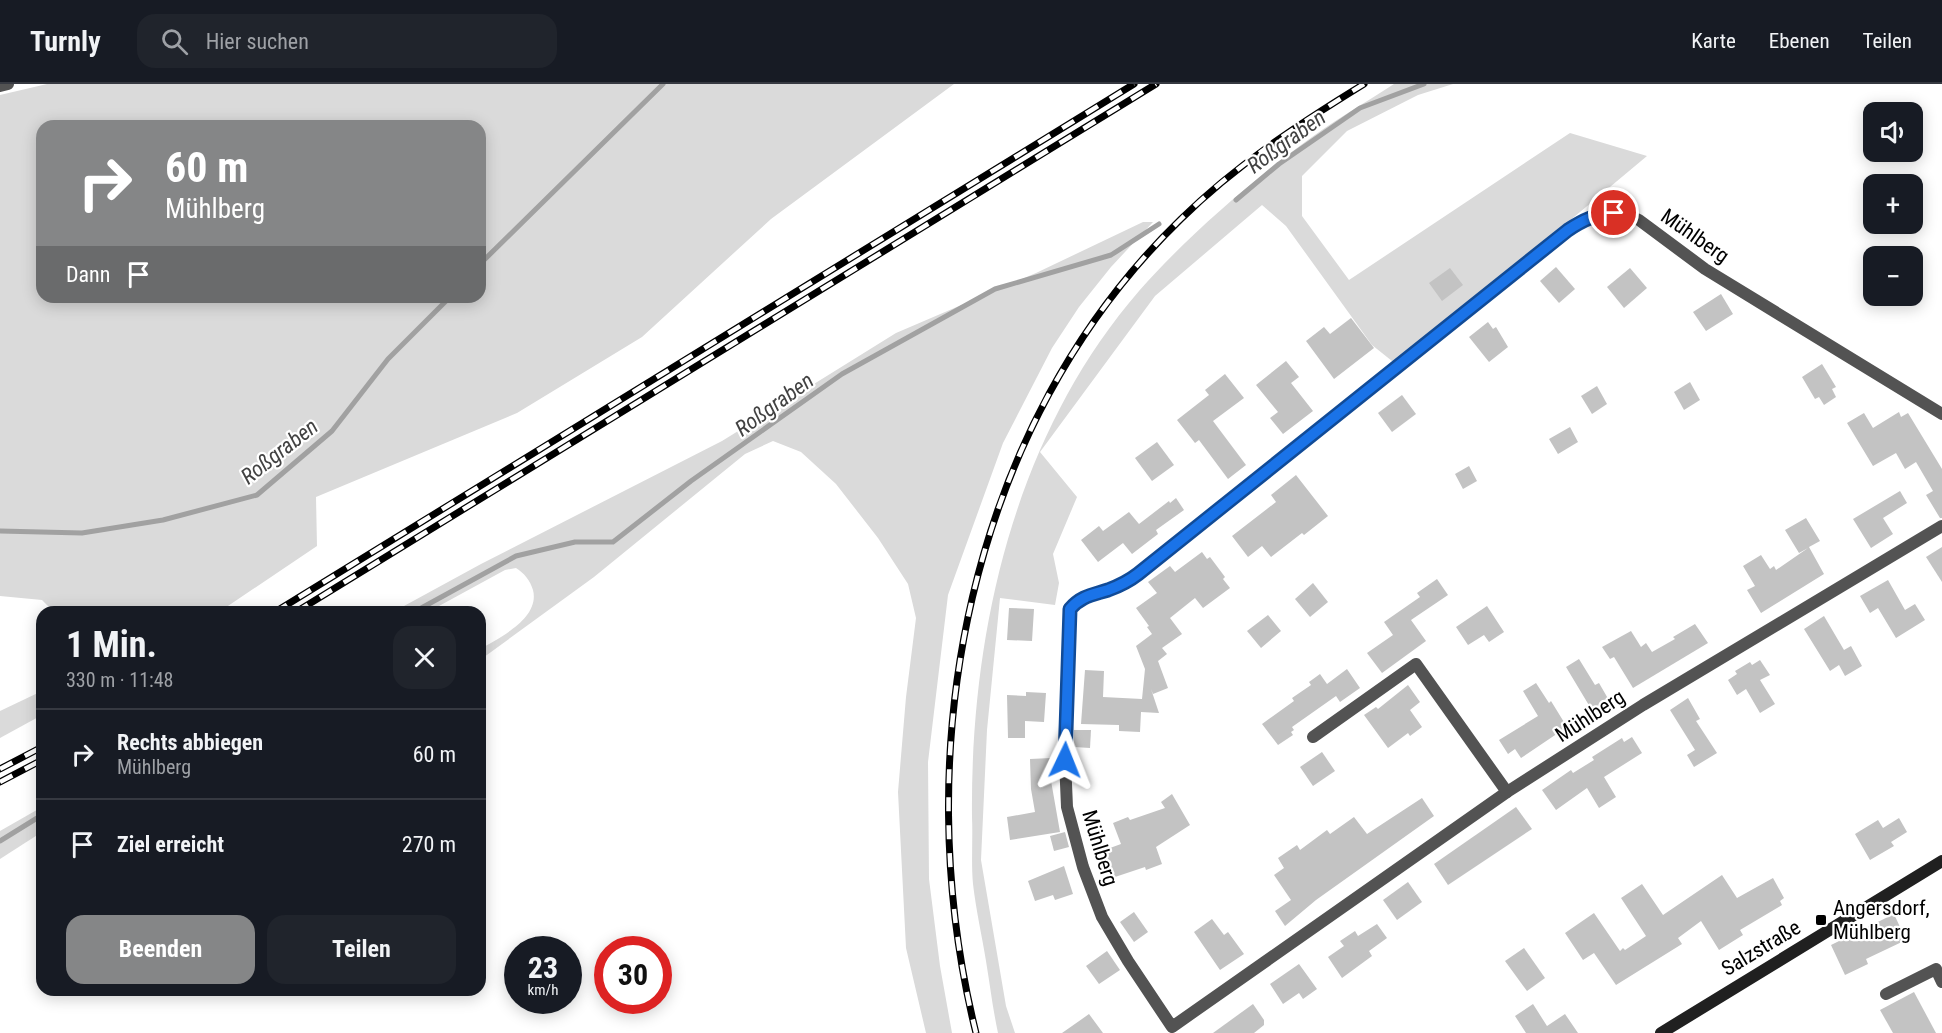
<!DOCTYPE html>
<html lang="de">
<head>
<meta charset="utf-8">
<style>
  body { margin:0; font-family:"Roboto Condensed",sans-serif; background:#20242c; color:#f1f3f6; height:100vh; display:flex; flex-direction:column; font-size:22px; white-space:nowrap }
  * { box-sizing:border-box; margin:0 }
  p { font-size:20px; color:#9ea1a6 }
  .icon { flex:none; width:33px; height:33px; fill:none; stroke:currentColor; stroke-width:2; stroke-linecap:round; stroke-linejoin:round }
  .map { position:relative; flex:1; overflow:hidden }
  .panel { position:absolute; left:36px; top:522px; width:450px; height:390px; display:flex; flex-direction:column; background:#171b24; border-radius:18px; box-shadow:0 3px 15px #0003 }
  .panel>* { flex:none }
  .hud { position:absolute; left:36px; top:36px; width:450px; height:183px; border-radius:18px; box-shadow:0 3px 15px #0003; background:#858687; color:#fff; overflow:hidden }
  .tools { position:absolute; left:1863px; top:18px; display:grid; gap:12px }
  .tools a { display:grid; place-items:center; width:60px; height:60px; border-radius:12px; background:#171b24; box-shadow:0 3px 15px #0003; font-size:30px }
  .speed { position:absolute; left:504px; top:852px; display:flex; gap:12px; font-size:30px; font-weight:700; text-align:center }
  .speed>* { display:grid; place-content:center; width:78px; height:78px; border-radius:50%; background:#171b24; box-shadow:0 3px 15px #0003; line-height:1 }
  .speed small { font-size:15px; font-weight:400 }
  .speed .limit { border:9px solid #d22; background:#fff; color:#111 }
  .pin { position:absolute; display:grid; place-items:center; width:51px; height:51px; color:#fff; margin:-26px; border:3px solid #fff; border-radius:50%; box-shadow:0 2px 6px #0007 }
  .me { position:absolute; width:66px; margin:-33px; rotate:2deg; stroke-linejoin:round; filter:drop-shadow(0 0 4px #0008) }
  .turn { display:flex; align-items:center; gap:21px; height:126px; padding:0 30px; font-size:27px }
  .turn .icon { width:78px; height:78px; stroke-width:2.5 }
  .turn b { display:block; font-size:42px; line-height:51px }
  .then { display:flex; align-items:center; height:57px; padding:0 30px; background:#0003; gap:12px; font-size:22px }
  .round { display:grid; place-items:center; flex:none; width:63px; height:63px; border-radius:18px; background:#20242c }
  .head { display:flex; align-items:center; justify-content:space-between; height:102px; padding:0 30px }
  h1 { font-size:36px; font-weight:700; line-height:45px }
  .primary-button { display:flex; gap:12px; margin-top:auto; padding:12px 30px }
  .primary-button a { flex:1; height:69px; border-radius:18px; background:#858687; color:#fff; font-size:24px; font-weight:700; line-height:69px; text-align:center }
  .primary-button a+a { background:#20242c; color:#f1f3f6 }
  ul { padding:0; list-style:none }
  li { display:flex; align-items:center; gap:18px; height:90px; padding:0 30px; border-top:2px solid #363941 }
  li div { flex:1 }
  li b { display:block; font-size:22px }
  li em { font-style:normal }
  header { display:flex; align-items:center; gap:36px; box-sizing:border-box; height:84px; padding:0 30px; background:#171b24; border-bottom:2px solid #363941 }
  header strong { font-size:28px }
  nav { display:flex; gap:33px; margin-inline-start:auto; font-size:21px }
  .search { width:420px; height:54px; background:#20242c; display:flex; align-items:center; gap:15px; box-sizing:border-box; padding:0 21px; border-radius:18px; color:#9ea1a6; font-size:22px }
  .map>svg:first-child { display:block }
  .green { fill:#dadada; fill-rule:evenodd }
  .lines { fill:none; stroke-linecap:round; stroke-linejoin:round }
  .stream { stroke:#a1a1a1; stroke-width:5 }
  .building { fill:#c3c3c3 }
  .street { stroke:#535353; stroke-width:12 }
  .secondary { stroke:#202020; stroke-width:12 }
  .rail-casing { stroke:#000; stroke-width:7 }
  .rail { stroke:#fff; stroke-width:4.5; stroke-dasharray:14; stroke-linecap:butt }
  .route-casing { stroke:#114b97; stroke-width:15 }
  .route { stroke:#1a73e8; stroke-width:10 }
  .poi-dot { fill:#000; stroke:#fff; stroke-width:2 }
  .labels { text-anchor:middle; stroke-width:4.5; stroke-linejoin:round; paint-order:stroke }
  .street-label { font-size:21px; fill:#000; stroke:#fff }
  .poi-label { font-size:21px; fill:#000; stroke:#fff; text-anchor:start }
  .water-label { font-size:22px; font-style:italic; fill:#424242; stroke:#fff }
</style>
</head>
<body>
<header>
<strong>Turnly</strong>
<div class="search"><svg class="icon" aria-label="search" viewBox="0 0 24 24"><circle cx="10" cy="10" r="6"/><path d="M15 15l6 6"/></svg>Hier suchen</div>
<nav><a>Karte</a><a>Ebenen</a><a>Teilen</a></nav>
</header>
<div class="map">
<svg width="1942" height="949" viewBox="0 0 1942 949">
  <rect width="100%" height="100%" fill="#fff"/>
  <g class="green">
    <path d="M47,0H954L771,135L642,253L517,329L316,413L317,462L219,528H54L42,516L0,512V11ZM42,42H480V213H42Z"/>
    <path d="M1394,0H1453L1418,11L1347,47L1302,92V132L1349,196L1570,49L1647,72L1397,281L1372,261L1286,142L1262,121L1155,212L1040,368L1077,413L1053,470L1059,499L1055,521L1000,514L987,646L981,776L1006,922L1015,949H998C993,926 990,901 986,877C982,852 976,826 973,800C971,778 973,755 972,733C970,548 1015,350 1139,207C1187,153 1243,104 1301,61C1330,39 1363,20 1394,0Z"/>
    <path d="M1143,138H1153L1111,183L1079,223L1052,264L1003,359L948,511L928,678L929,795L940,882L952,949H926L906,864L898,708L906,613L916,534L908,500L878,454L836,400L801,368L773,357L745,370L594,493L480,576V565C501,553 540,534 533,506C530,496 524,489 516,484L505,486L428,528H393L481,480L722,357L896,249L1036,189Z"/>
    <polygon points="42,607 42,631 0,654 0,627"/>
    <polygon points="42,723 42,748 0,775 0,747"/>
  </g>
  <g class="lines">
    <g class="stream">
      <polyline points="1236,116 1279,80 1360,24 1424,0"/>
      <polyline points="480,180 663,0"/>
      <polyline points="0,447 82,449 163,436 257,411 332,347 388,275 450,213"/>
      <polyline points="414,528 516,472 575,458 613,458 691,397 842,290 995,205 1111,171 1159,140"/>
      <polyline points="0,757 42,731"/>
    </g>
  </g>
  <g class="building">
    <polygon points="1556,183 1575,205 1559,219 1540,197"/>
    <polygon points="1450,184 1463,201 1442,217 1429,199"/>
    <polygon points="1630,184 1647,204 1624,224 1607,203"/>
    <polygon points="1721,210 1733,230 1706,247 1693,228"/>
    <polygon points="1351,234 1374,264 1334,295 1306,257 1324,243 1330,250"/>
    <polygon points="1488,238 1493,245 1496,243 1508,263 1489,278 1469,253"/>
    <polygon points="1286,277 1299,293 1291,299 1313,327 1283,350 1270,334 1278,328 1256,301"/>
    <polygon points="1822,280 1836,303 1832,305 1836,313 1824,321 1819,313 1815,315 1802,293"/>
    <polygon points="1225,290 1244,314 1213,337 1246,381 1228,395 1199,356 1195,359 1177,336 1209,311 1205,306"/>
    <polygon points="1690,298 1700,316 1684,326 1674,308"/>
    <polygon points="1597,302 1607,320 1592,330 1581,312"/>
    <polygon points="1402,311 1416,330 1392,348 1378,329"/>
    <polygon points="1899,328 1901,333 1908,329 1942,385 1942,434 1940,434 1926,411 1933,407 1916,378 1905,385 1896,369 1873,382 1847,339 1864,329 1873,344"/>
    <polygon points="1570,343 1578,358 1558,370 1549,355"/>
    <polygon points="1157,358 1174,381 1152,397 1135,374"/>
    <polygon points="1469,382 1477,397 1463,405 1455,390"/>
    <polygon points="1296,391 1328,432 1304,451 1302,449 1271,473 1262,462 1248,473 1232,452 1276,418 1271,411"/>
    <polygon points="1900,407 1907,419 1883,434 1893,450 1871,464 1853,435"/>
    <polygon points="1176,414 1184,426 1156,446 1158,450 1132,470 1123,459 1098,478 1081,456 1099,442 1103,447 1129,428 1139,440 1169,417 1170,419"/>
    <polygon points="1806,434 1820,457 1809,463 1824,490 1761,529 1747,506 1755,502 1743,482 1761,471 1770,485 1774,482 1776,486 1808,464 1799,469 1785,446"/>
    <polygon points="1942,463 1942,498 1926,473"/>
    <polygon points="1202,468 1207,475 1210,473 1225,493 1223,495 1230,504 1203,524 1195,514 1170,534 1182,550 1162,564 1167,570 1158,577 1168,604 1153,610 1151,605 1159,629 1141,628 1140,648 1119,647 1119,641 1081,640 1085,586 1104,587 1103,613 1142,615 1145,585 1136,562 1152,550 1147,543 1149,542 1136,524 1157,509 1148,498 1170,482 1175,488"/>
    <polygon points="1437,495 1448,511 1411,536 1426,557 1382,589 1367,569 1393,551 1384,538 1420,513 1417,509"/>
    <polygon points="1888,496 1905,526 1915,520 1925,536 1896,554 1878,524 1870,529 1860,512"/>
    <polygon points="1313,499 1328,518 1310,533 1295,515"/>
    <polygon points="1487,522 1504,548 1489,558 1484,551 1468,561 1456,543"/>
    <polygon points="1009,524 1034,525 1032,557 1007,556"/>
    <polygon points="1268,531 1281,547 1261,564 1247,547"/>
    <polygon points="1824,532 1844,566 1851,562 1862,582 1845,592 1839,581 1830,587 1804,545"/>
    <polygon points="1695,540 1708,559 1633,604 1614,573 1610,575 1602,563 1631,547 1641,563 1646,559 1652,568 1675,555 1673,553"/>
    <polygon points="1579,575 1595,601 1599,599 1610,618 1593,628 1566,583"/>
    <polygon points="1760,576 1770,591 1760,596 1775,620 1760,629 1746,605 1737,611 1728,596 1737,590 1735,587 1750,578 1752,581"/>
    <polygon points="1347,585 1360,604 1340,618 1336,612 1292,643 1294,646 1291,648 1293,651 1278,661 1262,640 1294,617 1292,614 1311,601 1309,598 1320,590 1327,600"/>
    <polygon points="1536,599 1549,619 1551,617 1567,643 1521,674 1515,665 1508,670 1499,656 1538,632 1523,607"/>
    <polygon points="1408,601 1420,618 1410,626 1422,643 1410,652 1408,649 1388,664 1364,631 1376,623 1378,625"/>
    <polygon points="1026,608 1046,609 1044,638 1025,637 1025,654 1008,654 1007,611 1026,612"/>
    <polygon points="1688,614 1700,635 1696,637 1717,669 1694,683 1687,671 1695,666 1670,626"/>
    <polygon points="1074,646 1091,646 1090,664 1074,663"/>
    <polygon points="1632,653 1642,669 1604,693 1616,713 1599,724 1587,704 1556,726 1542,706 1571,686 1573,689 1594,676 1592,673 1622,654 1624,658"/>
    <polygon points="1322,668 1335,687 1313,702 1300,683"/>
    <polygon points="1051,674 1052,690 1050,691 1060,748 1010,756 1007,733 1035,728 1031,705 1030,675"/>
    <polygon points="1172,710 1190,741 1156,763 1162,780 1146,786 1145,783 1109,795 1099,768 1121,760 1113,739 1128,733 1130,736 1165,724 1161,718"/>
    <polygon points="1422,714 1434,732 1316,816 1285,842 1275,827 1291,816 1274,791 1284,784 1278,774 1297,761 1300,766 1327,746 1330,750 1354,733 1367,750"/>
    <polygon points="1516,723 1532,745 1448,801 1434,780"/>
    <polygon points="1899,734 1907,748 1891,758 1894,762 1870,776 1855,750 1878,736 1883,744"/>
    <polygon points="1065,748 1069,763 1054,767 1050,752"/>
    <polygon points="1064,782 1073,810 1055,816 1053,811 1035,817 1028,797"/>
    <polygon points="1722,791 1737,814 1773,794 1784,814 1780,817 1782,821 1740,846 1743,851 1719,866 1701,837 1678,854 1682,860 1616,901 1594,869 1583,876 1565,849 1594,829 1620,867 1623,864 1625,866 1646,852 1621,814 1642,800 1663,831"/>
    <polygon points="1408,798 1422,818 1397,836 1383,816"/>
    <polygon points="1134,828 1148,848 1134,858 1120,838"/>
    <polygon points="1894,830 1906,856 1866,875 1868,880 1845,891 1831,861"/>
    <polygon points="1212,835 1224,851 1228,848 1244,870 1220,886 1194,848"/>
    <polygon points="1377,840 1387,854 1369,867 1372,872 1342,894 1328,873 1344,862 1340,857 1355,847 1358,852"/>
    <polygon points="1524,864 1545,894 1527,907 1505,877"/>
    <polygon points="1107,867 1120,886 1099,900 1086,882"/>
    <polygon points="1299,880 1317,905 1303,915 1299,909 1283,920 1270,900"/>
    <polygon points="1914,908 1936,949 1893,949 1880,926"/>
    <polygon points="1253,920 1264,936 1264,941 1254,949 1213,949"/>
    <polygon points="1533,920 1547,942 1565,930 1578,949 1526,949 1515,932"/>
    <polygon points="1089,930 1103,949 1062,949 1082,935"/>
  </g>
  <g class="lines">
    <g class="street">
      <polyline points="0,2 8,0"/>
      <path d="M1942,330L1705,185L1639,136C1613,123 1591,131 1568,146L1139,490C1129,497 1119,502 1108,506C1092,511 1081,512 1070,525L1065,676L1067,723L1083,783L1102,833L1128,877L1172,943L1507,708L1643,621L1942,442"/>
      <polyline points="1313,653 1416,580 1507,708"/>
      <polyline points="1886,910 1936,885 1942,898"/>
    </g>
    <polyline class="secondary" points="1661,949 1942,777"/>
    <g class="rail-casing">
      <g id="rail">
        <polyline points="275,528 1134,0"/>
        <polyline points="296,528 1156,0"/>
        <polyline points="0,685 42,663"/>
        <polyline points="0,698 42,676"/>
        <path d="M976,949C906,667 968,341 1181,135C1236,81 1299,40 1364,0"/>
      </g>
    </g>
    <use href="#rail" class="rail"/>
  </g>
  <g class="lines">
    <g class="route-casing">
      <path id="route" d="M1065,676L1070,525C1081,512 1092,511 1108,506C1119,502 1129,497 1138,490L1568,146C1583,136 1596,130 1614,129"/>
    </g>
    <use href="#route" class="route"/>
  </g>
  <rect class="poi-dot" x="1815" y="830" width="12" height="12" rx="3"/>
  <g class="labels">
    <g class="street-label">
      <text transform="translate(1695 152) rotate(35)" y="7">Mühlberg</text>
      <text transform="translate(1590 632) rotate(-33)" y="7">Mühlberg</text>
      <text transform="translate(1100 764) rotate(73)" y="7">Mühlberg</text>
      <text transform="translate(1761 864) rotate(-31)" y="7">Salzstraße</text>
    </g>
    <g class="poi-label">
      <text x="1833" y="831">Angersdorf,<tspan x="1833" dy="24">Mühlberg</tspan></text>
    </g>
    <g class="water-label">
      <text transform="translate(1286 57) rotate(-36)" y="8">Roßgraben</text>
      <text transform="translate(774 320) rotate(-36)" y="8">Roßgraben</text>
      <text transform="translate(279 367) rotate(-38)" y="8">Roßgraben</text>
    </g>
  </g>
</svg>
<div class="tools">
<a><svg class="icon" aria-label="sound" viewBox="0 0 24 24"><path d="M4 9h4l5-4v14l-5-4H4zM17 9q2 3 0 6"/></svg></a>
<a>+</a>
<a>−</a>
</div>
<div class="speed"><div>23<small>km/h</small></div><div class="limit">30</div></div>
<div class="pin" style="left:1614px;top:129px;background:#d93025"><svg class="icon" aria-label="arrive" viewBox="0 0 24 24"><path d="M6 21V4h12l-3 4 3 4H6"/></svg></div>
<svg class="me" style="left:1065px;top:676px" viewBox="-20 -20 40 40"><path d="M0-17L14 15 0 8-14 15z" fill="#1a73e8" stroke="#fff" stroke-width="4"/></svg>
<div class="hud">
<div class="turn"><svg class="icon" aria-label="right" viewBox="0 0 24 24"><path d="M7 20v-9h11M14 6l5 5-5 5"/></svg><div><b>60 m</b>Mühlberg</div></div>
<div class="then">Dann<svg class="icon" aria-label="arrive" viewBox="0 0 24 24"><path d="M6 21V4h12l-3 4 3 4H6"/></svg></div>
</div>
<section class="panel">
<div class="head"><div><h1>1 Min.</h1><p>330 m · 11:48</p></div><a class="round"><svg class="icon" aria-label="close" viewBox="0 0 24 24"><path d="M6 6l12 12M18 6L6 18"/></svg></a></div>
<ul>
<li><svg class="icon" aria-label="right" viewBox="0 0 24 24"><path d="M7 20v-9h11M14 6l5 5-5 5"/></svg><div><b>Rechts abbiegen</b><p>Mühlberg</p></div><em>60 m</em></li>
<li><svg class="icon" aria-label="arrive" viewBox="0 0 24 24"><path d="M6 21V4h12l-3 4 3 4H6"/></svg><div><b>Ziel erreicht</b></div><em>270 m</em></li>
</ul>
<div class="primary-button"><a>Beenden</a><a>Teilen</a></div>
</section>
</div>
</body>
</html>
